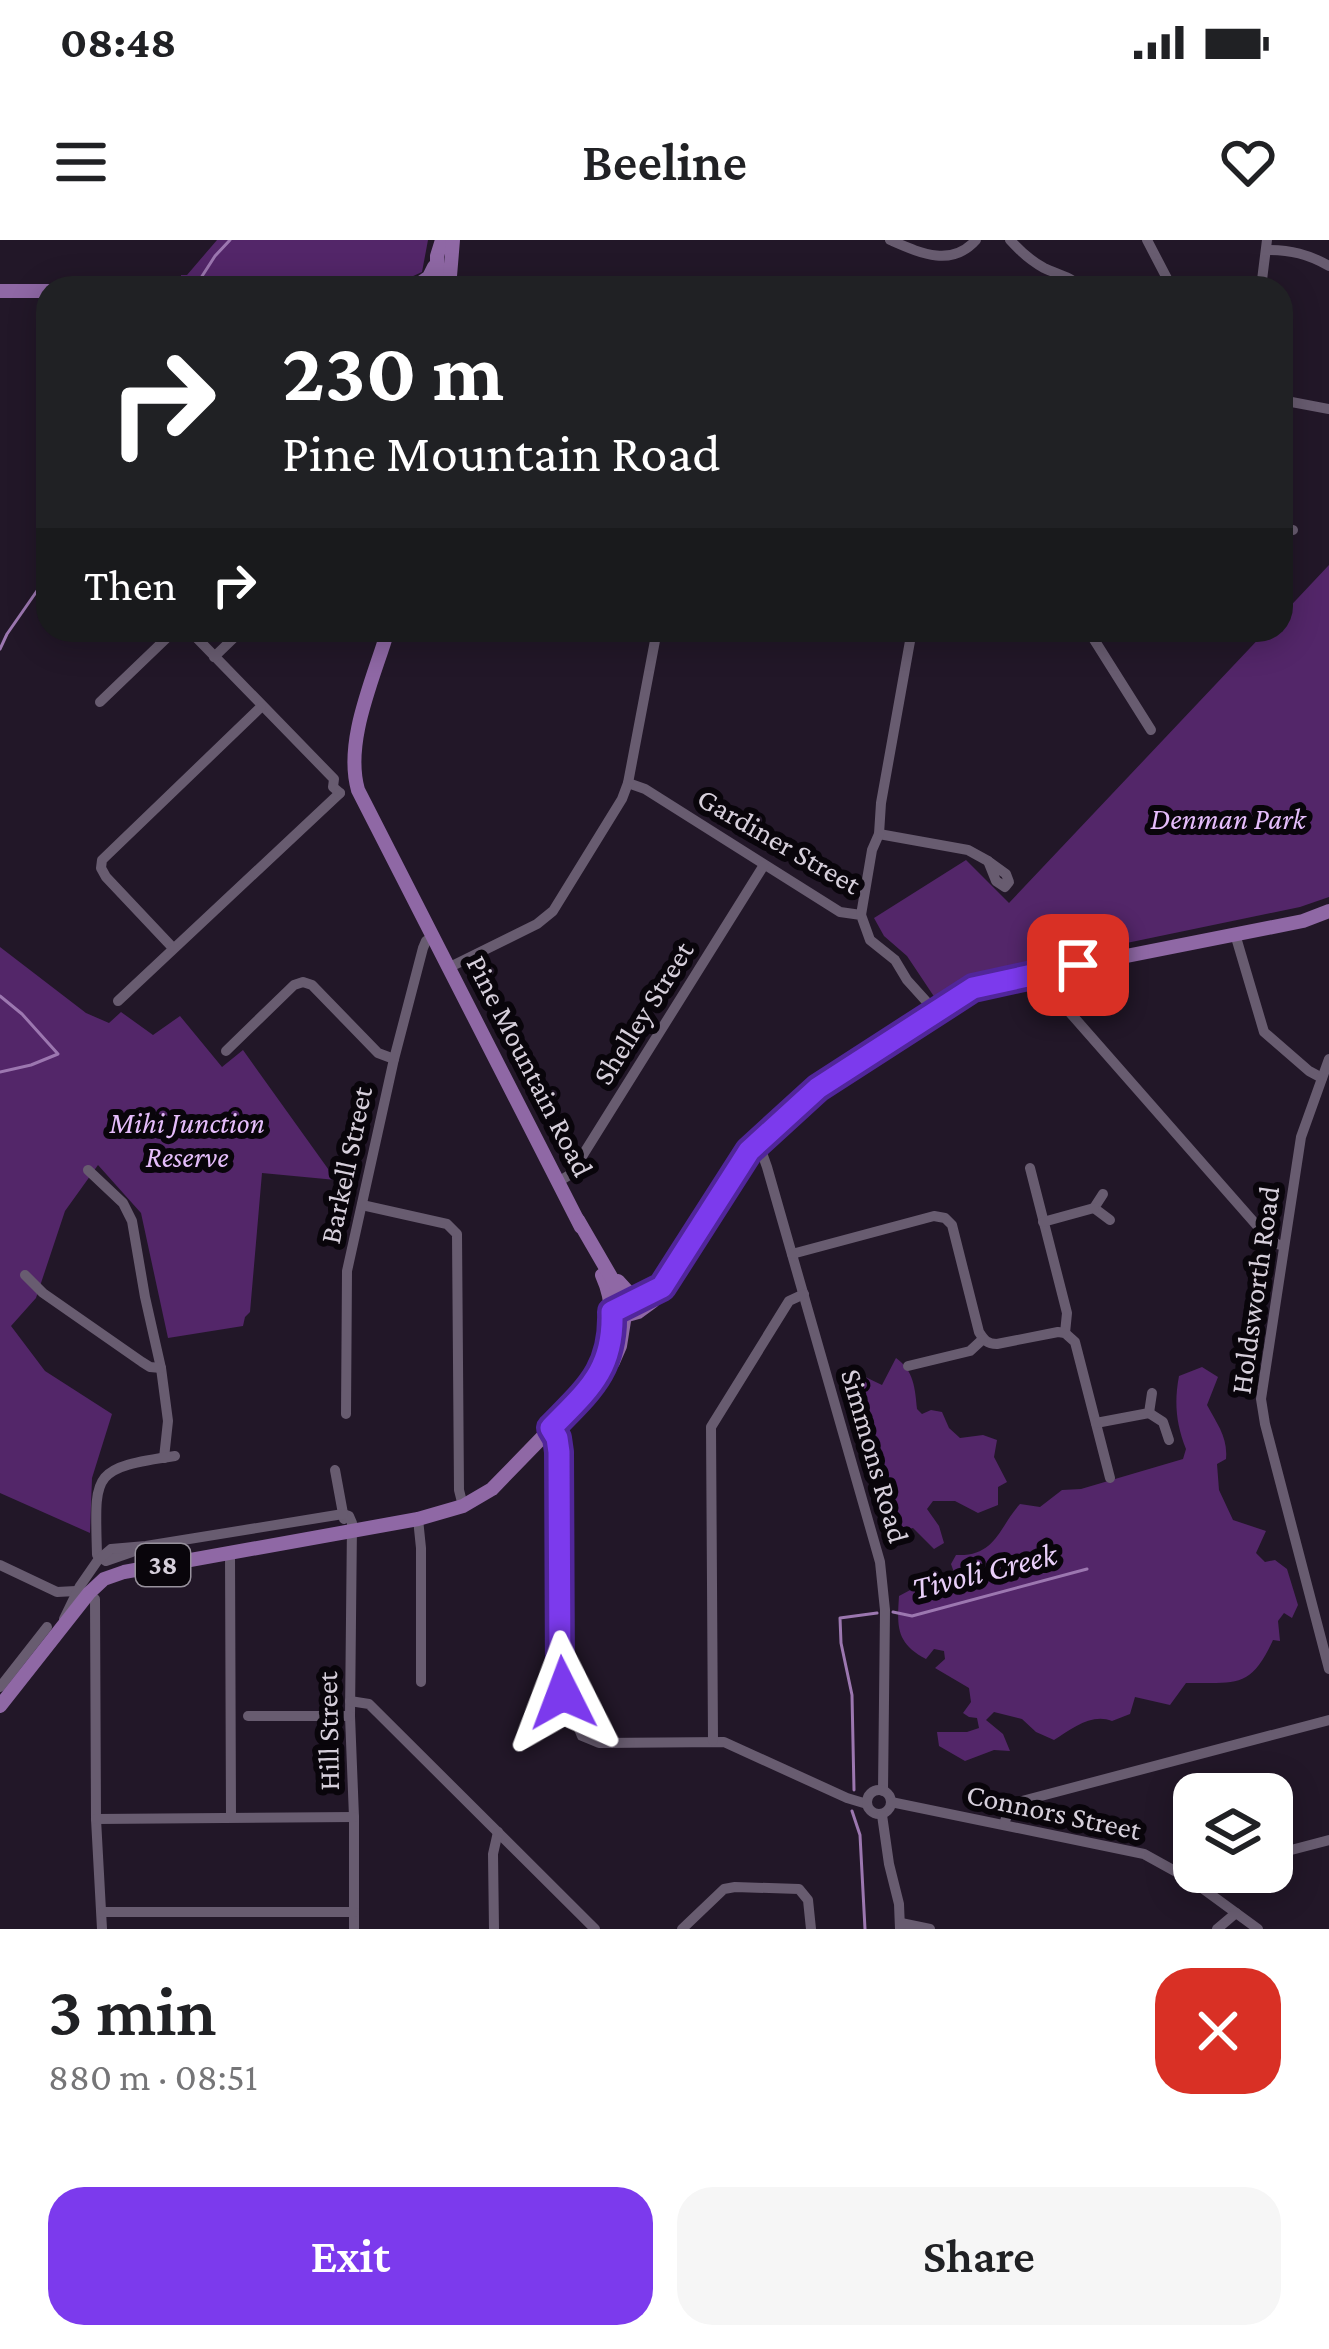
<!DOCTYPE html>
<html lang="en">
<head>
<meta charset="utf-8">
<style>
  body { margin:0; font-family:"Crimson Pro",serif; background:#f6f6f6; color:#202124; height:100vh; display:flex; flex-direction:column; font-size:45px; white-space:nowrap }
  * { box-sizing:border-box; margin:0 }
  p { font-size:39px; color:#757577 }
  .icon { flex:none; width:66px; height:66px; fill:none; stroke:currentColor; stroke-width:2; stroke-linecap:round; stroke-linejoin:round }
  .map { position:relative; height:1689px; overflow:hidden }
  .sheet { display:flex; flex-direction:column; background:#fff; flex:1 }
  .sheet>* { flex:none }
  .top-card { position:absolute; left:36px; top:36px; width:1257px; height:366px; border-radius:36px; box-shadow:0 6px 30px #0003; background:#202124; color:#fff; overflow:hidden }
  .buttons { position:absolute; left:1173px; top:1533px; display:grid; gap:24px }
  .buttons a { display:grid; place-items:center; width:120px; height:120px; border-radius:24px; background:#fff; box-shadow:0 6px 30px #0003; font-size:60px }
  .pin { position:absolute; display:grid; place-items:center; width:102px; height:102px; color:#fff; margin:-51px; border-radius:24px; box-shadow:0 6px 18px #0006 }
  .me { position:absolute; width:132px; margin:-66px; rotate:357deg; stroke-linejoin:round; filter:drop-shadow(0 0 9px #0008) }
  .turn { display:flex; align-items:center; gap:42px; height:252px; padding:0 48px; font-size:54px }
  .turn .icon { width:156px; height:156px; stroke-width:2.5 }
  .turn b { display:block; font-size:84px; line-height:102px }
  .then { display:flex; align-items:center; height:114px; padding:0 48px; background:#0003; gap:24px; font-size:45px }
  .round { display:grid; place-items:center; flex:none; width:126px; height:126px; border-radius:36px; background:#f6f6f6 }
  .head { display:flex; align-items:center; justify-content:space-between; height:204px; padding:0 48px }
  h1 { font-size:72px; font-weight:600; line-height:90px }
  .action { display:flex; gap:24px; margin-top:auto; padding:24px 48px }
  .action a { flex:1; height:138px; border-radius:36px; background:#7c3aed; color:#fff; font-size:48px; font-weight:600; line-height:138px; text-align:center }
  .action a+a { background:#f6f6f6; color:#202124 }
  .status { display:flex; justify-content:space-between; align-items:center; height:84px; padding:0 60px; background:#fff; direction:ltr }
  .status svg { height:33px; fill:currentColor }
  header { display:flex; justify-content:space-between; align-items:center; height:156px; padding:0 48px; background:#fff; font-size:54px; font-weight:600 }
  .map>svg:first-child { display:block }
  .green { fill:#532669 }
  .lines { fill:none; stroke-linecap:round; stroke-linejoin:round }
  .stream { stroke:#9c77b0; stroke-width:3 }
  .minor { stroke:#685c70; stroke-width:10 }
  .major { stroke:#8f68a5; stroke-width:14 }
  .route-casing { stroke:#51269a; stroke-width:30 }
  .route { stroke:#7c3aed; stroke-width:21 }
  .labels { text-anchor:middle; stroke-width:12; stroke-linejoin:round; paint-order:stroke }
  .shield { fill:#09050b; stroke:#98929d; stroke-width:3 }
  .shield-label { font-size:27px; font-weight:bold; fill:#d6cfdb }
  .park-label { font-size:30px; font-style:italic; fill:#e5bdfb; stroke:#09050b }
  .street-label { font-size:30px; fill:#d6cfdb; stroke:#09050b }
  .water-label { font-size:33px; font-style:italic; fill:#e9cff9; stroke:#09050b }
</style>
</head>
<body>
<div class="status"><b>08:48</b><svg viewBox="0 0 49 12"><path d="M0 12V9h3v3zM5 12V6h3v6zM10 12V3h3v9zM15 12V0h3v12zM26 1h20v11H26zM47 4h2v5h-2z"/></svg></div>
<header><svg class="icon" aria-label="menu" viewBox="0 0 24 24"><path d="M4 6h16M4 12h16M4 18h16"/></svg>Beeline<svg class="icon" aria-label="heart" viewBox="0 0 24 24"><path d="M12 20l-8-8c-3-5 5-10 8-4 3-6 11-1 8 4z"/></svg></header>
<div class="map">
<svg width="1329" height="1689" viewBox="0 0 1329 1689">
  <rect width="100%" height="100%" fill="#221728"/>
  <g class="green">
    <polygon points="217,0 428,0 422,32 398,43 181,42 181,35 187,35"/>
    <polygon points="1329,325 1329,657 1300,667 1001,729 957,744 935,758 907,716 884,696 874,678 966,620 1009,663 1267,390 1281,390 1281,376"/>
    <polygon points="0,707 86,773 109,783 121,772 153,795 180,776 222,827 243,810 336,940 262,933 250,1072 245,1077 243,1086 168,1098 141,973 98,925 65,971 36,1058 11,1086 45,1131 112,1174 92,1238 90,1293 0,1253"/>
    <path d="M896,1118C914,1131 915,1148 917,1169L922,1174L931,1170L942,1172L949,1188L960,1198L983,1195L997,1200L994,1217L1007,1242L998,1247V1265L978,1273L955,1261H933L927,1269L939,1286L944,1303L934,1309L913,1288L900,1291L899,1306L890,1304L886,1276L851,1143L859,1134L882,1145Z"/>
    <path d="M1202,1127L1218,1137L1207,1165C1217,1184 1228,1197 1226,1219L1217,1224L1219,1250L1233,1280L1266,1291L1256,1313L1265,1322L1275,1320L1287,1329L1298,1365L1292,1378L1284,1373L1278,1381L1280,1401L1273,1400C1250,1450 1236,1442 1186,1443L1170,1465L1135,1457L1130,1474L1112,1481C1091,1473 1072,1489 1054,1500L1036,1492L1022,1479L994,1472L986,1480L1003,1494L1010,1511L994,1510L965,1521L939,1506L937,1492H967L979,1488L977,1478L969,1477L963,1473L971,1462L969,1448L935,1428L945,1419L944,1411L934,1409L926,1419C896,1403 897,1387 899,1356L914,1348L932,1354L950,1348L956,1338L951,1324L956,1315C996,1317 999,1287 1020,1264L1040,1267L1062,1250L1081,1249L1183,1219L1186,1209C1176,1184 1174,1162 1179,1136Z"/>
  </g>
  <g class="lines">
    <g class="stream">
      <polyline points="197,44 215,16 230,0"/>
      <polyline points="0,409 7,394 48,335"/>
      <polyline points="0,756 22,774 58,814 31,825 0,832"/>
      <polyline points="893,1372 912,1376 1087,1329"/>
      <polyline points="854,1550 852,1455 841,1403 840,1378 877,1373"/>
      <polyline points="852,1571 860,1595 865,1689"/>
    </g>
    <g class="minor">
      <path d="M890,0C920,13 951,28 976,0"/>
      <path d="M1010,0C1020,11 1031,21 1044,28C1059,35 1070,36 1082,48"/>
      <polyline points="1147,0 1172,48"/>
      <path d="M1267,10C1291,10 1308,14 1329,26"/>
      <polyline points="1261,48 1267,0"/>
      <polyline points="1281,160 1329,169"/>
      <polyline points="1281,287 1293,290"/>
      <polyline points="189,390 334,539 333,547 340,553"/>
      <polyline points="1088,390 1151,490"/>
      <polyline points="214,417 242,390"/>
      <polyline points="100,462 175,390"/>
      <polyline points="628,543 645,549 840,672 861,675 870,700 895,720 907,740 935,771"/>
      <polyline points="879,594 968,610 988,621"/>
      <polygon points="988,621 1006,634 1009,642 1005,647 996,641"/>
      <polyline points="861,675 872,610 879,594 881,563 912,390"/>
      <polyline points="1235,694 1264,792 1309,831 1322,838"/>
      <polyline points="173,708 106,637 101,628 102,620 261,467"/>
      <polyline points="450,727 537,684 553,671 622,559 628,543 657,390"/>
      <polyline points="1036,734 1267,997 1277,1004 1284,1006"/>
      <polyline points="118,761 340,553"/>
      <polyline points="226,811 294,745 303,742 312,745 378,813 394,819"/>
      <polyline points="1329,819 1301,897 1261,1159 1265,1184 1329,1429"/>
      <polyline points="754,906 762,913 767,927 880,1322 885,1370 883,1551"/>
      <polyline points="1030,928 1067,1073 1065,1093"/>
      <polyline points="88,930 123,963 132,981 145,1057 161,1128 168,1181 164,1218"/>
      <polyline points="558,942 571,934 764,625"/>
      <polyline points="1103,954 1094,968 1110,980"/>
      <polyline points="362,965 447,984 457,994 459,1250 463,1266"/>
      <polyline points="1043,982 1094,968"/>
      <path d="M792,1014L934,976L945,978L952,985L979,1092C984,1100 987,1104 997,1104L1058,1092L1065,1093L1075,1102L1110,1238"/>
      <polyline points="25,1035 43,1053 142,1122 150,1127 161,1128"/>
      <polyline points="908,1126 970,1111 983,1099"/>
      <polyline points="1149,1173 1163,1182 1169,1200"/>
      <polyline points="346,1174 347,1031 394,819 423,708 426,701 434,696"/>
      <polyline points="1096,1183 1149,1173 1152,1153"/>
      <polyline points="551,1188 557,1198 559,1212 561,1445 582,1496 599,1503 724,1502 847,1558 867,1564"/>
      <polyline points="335,1230 344,1279"/>
      <polyline points="343,1274 349,1276 352,1283 350,1476 354,1577 354,1689"/>
      <polyline points="418,1279 421,1308 421,1442"/>
      <path d="M132,1312L106,1321L97,1315C95,1234 90,1228 175,1216"/>
      <polyline points="230,1314 231,1577"/>
      <polyline points="0,1325 57,1352 76,1351"/>
      <polyline points="95,1359 96,1579 102,1689"/>
      <polyline points="64,1379 80,1346 98,1320 111,1309 146,1306 343,1274"/>
      <polyline points="0,1447 47,1387"/>
      <polyline points="350,1461 369,1464 595,1689"/>
      <polyline points="248,1476 350,1476"/>
      <polyline points="713,1501 711,1187 789,1061 804,1054"/>
      <circle cx="879" cy="1562" r="12"/>
      <polyline points="891,1562 1144,1614 1191,1640 1258,1689"/>
      <polyline points="882,1575 889,1624 899,1664 900,1689"/>
      <polyline points="96,1579 354,1577"/>
      <polyline points="1004,1584 1009,1570 1022,1561 1329,1480"/>
      <polyline points="1272,1615 1329,1600"/>
      <polyline points="102,1672 354,1672"/>
      <polyline points="901,1683 930,1689"/>
      <polyline points="494,1689 493,1614 498,1592"/>
      <polyline points="682,1689 724,1649 735,1647 799,1649 808,1660 811,1689"/>
      <polyline points="1217,1689 1236,1673"/>
    </g>
    <g class="major">
      <polyline points="413,48 429,37 434,27"/>
      <polyline points="437,48 437,16 442,0"/>
      <polyline points="449,48 453,0"/>
      <polyline points="0,51 48,51"/>
      <path d="M388,390C374,438 344,501 358,550L581,987"/>
      <polyline points="618,1041 629,1053 646,1056"/>
      <path d="M624,1076L638,1072L653,1061L742,920C794,853 896,796 967,751L985,744L1303,681L1329,671"/>
      <path d="M601,1129C612,1096 617,1068 602,1035"/>
      <polyline points="0,1466 89,1353 104,1339 124,1332 418,1279 463,1266 492,1249 595,1143 613,1122 620,1106 624,1081 618,1049 578,980"/>
    </g>
  </g>
  <g class="lines">
    <g class="route-casing">
      <path id="route" d="M563,1453L560,1436L559,1212L557,1198L551,1188C588,1150 614,1130 612,1072L662,1047L749,911L818,848L973,748L1078,725"/>
    </g>
    <use href="#route" class="route"/>
  </g>
  <g class="labels">
    <rect class="shield" x="136" y="1304" width="54" height="42" rx="9"/>
    <g class="shield-label">
      <text x="163" y="1334">38</text>
    </g>
    <g class="park-label">
      <text x="1228" y="589">Denman Park</text>
      <text x="187" y="893">Mihi Junction<tspan x="187" dy="34">Reserve</tspan></text>
    </g>
    <g class="street-label">
      <text transform="translate(779 601) rotate(30)" y="10">Gardiner Street</text>
      <text transform="translate(643 773) rotate(-58)" y="10">Shelley Street</text>
      <text transform="translate(530 826) rotate(63)" y="10">Pine Mountain Road</text>
      <text transform="translate(346 925) rotate(-78)" y="10">Barkell Street</text>
      <text transform="translate(1255 1050) rotate(-82)" y="10">Holdsworth Road</text>
      <text transform="translate(875 1216) rotate(74)" y="10">Simmons Road</text>
      <text transform="translate(328 1491) rotate(-91)" y="10">Hill Street</text>
      <text transform="translate(1054 1572) rotate(12)" y="10">Connors Street</text>
    </g>
    <g class="water-label">
      <text transform="translate(984 1330) rotate(-14)" y="12">Tivoli Creek</text>
    </g>
  </g>
</svg>
<div class="buttons">
<a><svg class="icon" aria-label="layers" viewBox="0 0 24 24"><path d="M12 4l9 5-9 5-9-5zM3 14l9 5 9-5"/></svg></a>
</div>
<div class="pin" style="left:1078px;top:725px;background:#d93025"><svg class="icon" aria-label="arrive" viewBox="0 0 24 24"><path d="M6 21V4h12l-3 4 3 4H6"/></svg></div>
<svg class="me" style="left:563px;top:1453px" viewBox="-20 -20 40 40"><path d="M0-17L14 15 0 8-14 15z" fill="#7c3aed" stroke="#fff" stroke-width="4"/></svg>
<div class="top-card">
<div class="turn"><svg class="icon" aria-label="right" viewBox="0 0 24 24"><path d="M7 20v-9h11M14 6l5 5-5 5"/></svg><div><b>230 m</b>Pine Mountain Road</div></div>
<div class="then">Then<svg class="icon" aria-label="right" viewBox="0 0 24 24"><path d="M7 20v-9h11M14 6l5 5-5 5"/></svg></div>
</div>
</div>
<section class="sheet">
<div class="head"><div><h1>3 min</h1><p>880 m · 08:51</p></div><a class="round" style="background:#d93025;color:#fff"><svg class="icon" aria-label="close" viewBox="0 0 24 24"><path d="M6 6l12 12M18 6L6 18"/></svg></a></div>
<div class="action"><a>Exit</a><a>Share</a></div>
</section>
</body>
</html>
